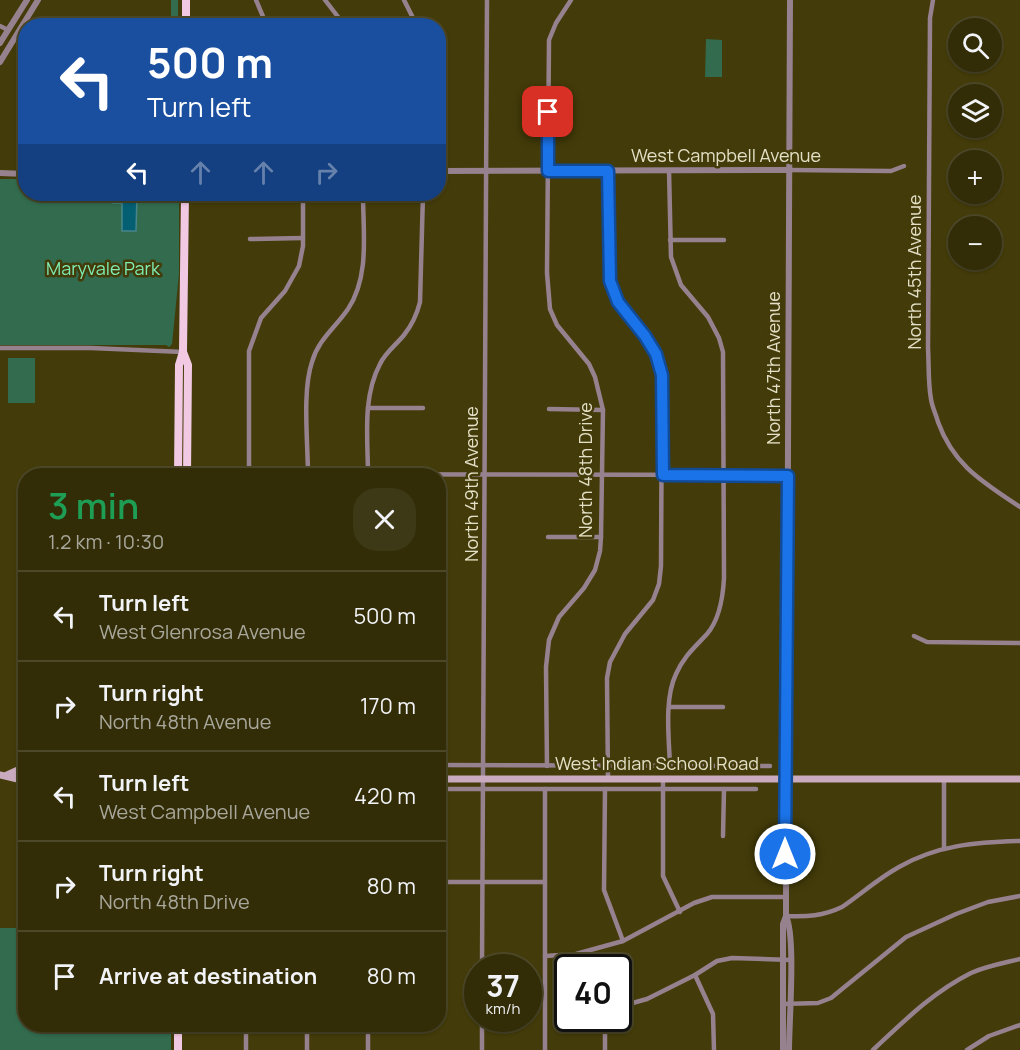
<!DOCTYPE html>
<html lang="en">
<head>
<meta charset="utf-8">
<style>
  body { margin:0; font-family:Manrope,sans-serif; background:#3d3815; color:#f1f3f6; height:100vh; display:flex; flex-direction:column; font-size:22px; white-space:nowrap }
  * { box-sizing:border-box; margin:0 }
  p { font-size:20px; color:#a8a79b }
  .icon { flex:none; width:33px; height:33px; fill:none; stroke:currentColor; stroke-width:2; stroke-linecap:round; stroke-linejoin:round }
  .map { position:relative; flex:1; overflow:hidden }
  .details { position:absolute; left:18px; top:468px; width:428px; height:564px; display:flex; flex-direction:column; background:#322c07; border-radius:24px; box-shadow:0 2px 4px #0004,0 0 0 2px #4d4828 }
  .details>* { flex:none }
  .banner { position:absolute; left:18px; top:18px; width:428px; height:183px; border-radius:24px; box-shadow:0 2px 4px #0004,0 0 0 2px #4d4828; background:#1a4fa0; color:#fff; overflow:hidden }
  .tools { position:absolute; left:948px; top:18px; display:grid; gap:12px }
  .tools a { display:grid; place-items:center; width:54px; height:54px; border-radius:50%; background:#322c07; box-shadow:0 2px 4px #0004,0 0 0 2px #4d4828; font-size:30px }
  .speed { position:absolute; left:464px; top:954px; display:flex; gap:12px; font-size:30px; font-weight:700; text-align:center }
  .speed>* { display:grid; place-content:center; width:78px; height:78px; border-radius:50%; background:#322c07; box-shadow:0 2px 4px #0004,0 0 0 2px #4d4828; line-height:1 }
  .speed small { font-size:15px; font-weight:400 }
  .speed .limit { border:3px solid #111; border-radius:9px; background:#fff; color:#111 }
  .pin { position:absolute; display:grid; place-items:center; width:51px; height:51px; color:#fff; margin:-26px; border-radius:12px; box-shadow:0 3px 9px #0006 }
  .me { position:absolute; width:66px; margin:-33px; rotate:0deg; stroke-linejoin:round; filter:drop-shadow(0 0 4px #0008) }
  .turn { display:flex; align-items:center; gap:21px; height:126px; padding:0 30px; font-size:27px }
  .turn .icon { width:78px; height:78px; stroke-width:2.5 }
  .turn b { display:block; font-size:42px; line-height:51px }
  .lanes { display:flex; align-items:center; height:57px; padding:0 30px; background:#0003; justify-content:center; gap:30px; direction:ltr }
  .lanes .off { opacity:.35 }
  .round { display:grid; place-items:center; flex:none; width:63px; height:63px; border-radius:24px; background:#3d3815 }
  .overview { display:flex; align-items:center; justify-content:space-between; height:102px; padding:0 30px }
  h1 { font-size:36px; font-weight:600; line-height:45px; color:#1e9e55 }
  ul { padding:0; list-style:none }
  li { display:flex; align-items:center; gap:18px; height:90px; padding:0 30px; border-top:2px solid #4d4828 }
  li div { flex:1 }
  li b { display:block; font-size:22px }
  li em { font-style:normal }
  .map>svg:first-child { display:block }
  .green { fill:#326b4e }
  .water { fill:#045f73; stroke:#47868c; stroke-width:1.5 }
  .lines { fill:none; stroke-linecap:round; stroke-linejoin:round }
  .minor { stroke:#96828f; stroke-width:4.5 }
  .tertiary { stroke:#96828f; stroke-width:6 }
  .secondary { stroke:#c9aabe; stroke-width:7 }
  .primary { stroke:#f1c9e3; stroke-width:8 }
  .route-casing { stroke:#114b97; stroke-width:15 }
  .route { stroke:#1a73e8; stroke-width:10 }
  .labels { text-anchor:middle; stroke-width:5; stroke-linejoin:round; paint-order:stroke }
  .street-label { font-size:18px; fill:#e4e0c7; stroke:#433b09 }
  .park-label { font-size:18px; fill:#7fedb4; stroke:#433b09 }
</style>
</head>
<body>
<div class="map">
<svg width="1020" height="1050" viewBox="0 0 1020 1050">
  <rect width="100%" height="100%" fill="#433b09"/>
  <g class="green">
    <rect x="171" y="0" width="7" height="25"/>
    <polygon points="706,39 722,40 722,77 705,77"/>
    <polygon points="0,179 25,179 26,194 179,194 179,274 172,344 169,347 166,345 0,345"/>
    <rect x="8" y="358" width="27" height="45"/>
    <polygon points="0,928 25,928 26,1024 171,1025 171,1050 0,1050"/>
  </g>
  <polygon class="water" points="113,194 137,194 136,231 122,231 122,203 113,203"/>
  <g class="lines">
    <g class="minor">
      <polyline points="256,0 267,26"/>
      <polyline points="325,0 345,26"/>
      <polyline points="404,0 417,26"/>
      <path d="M933,0L930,18L928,348C929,365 928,383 931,399C932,407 936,414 938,422C954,466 983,482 1020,507"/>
      <polyline points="0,26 8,30"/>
      <path d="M669,170L671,257L681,285L708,317L719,338L723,352L724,578C723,597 720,619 707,634C694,648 684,656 676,674C664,699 669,738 670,766"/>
      <polyline points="790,170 891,171 904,166"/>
      <polyline points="250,239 303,238"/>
      <polyline points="670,240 724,240"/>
      <polyline points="0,348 91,348 183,352"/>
      <polyline points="368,408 423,408"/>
      <polyline points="549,409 603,410"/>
      <polyline points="92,474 788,475"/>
      <polyline points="249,476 249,351 261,318 285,291 299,266 303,246 303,194"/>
      <path d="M308,476C308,443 302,391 312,362C318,340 335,328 348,309C370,276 363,232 363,194"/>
      <path d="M368,476C368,439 362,398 380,364C385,353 396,345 404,335C412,325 417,314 420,302L423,194"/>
      <polyline points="548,537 601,537"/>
      <polyline points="914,636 927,642 1020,643"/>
      <polyline points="670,707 723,707"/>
      <polyline points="438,765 770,766"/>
      <polyline points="547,766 546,667 549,640 559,617 584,588 595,570 600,551 601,537 603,410 595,377 589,364 557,325 550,309 547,273 549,40 556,23 571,0"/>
      <polyline points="608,779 607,678 610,662 625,634 653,600 659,584 661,566 662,375 656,354 646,336 618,302 610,281 608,171"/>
      <polyline points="663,779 663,876 680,912"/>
      <polyline points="944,779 944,849"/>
      <polyline points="438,789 756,789"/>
      <polyline points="605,789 604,890 623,941"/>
      <polyline points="723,836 724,789"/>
      <polyline points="438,882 545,882"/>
      <path d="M786,916C807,917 823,916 842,907C861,894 879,878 899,867C937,845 977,842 1020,841"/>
      <polyline points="545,956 576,954 623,941 694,903 712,897 786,897"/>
      <polyline points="482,968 487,0"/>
      <polyline points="695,975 713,1014 714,1050"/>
      <polyline points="783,1004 818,1003 831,998 906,937 956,914 988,902 1020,896"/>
      <polyline points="618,1007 647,999 695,975 717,961 732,958 791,960"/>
      <polyline points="605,1018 605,1050"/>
      <polyline points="246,1024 246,1050"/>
      <polyline points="307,1050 307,1024"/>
      <polyline points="368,1050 368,1024"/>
      <polyline points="482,1050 482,1018"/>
      <polyline points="545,1050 545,789"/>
      <path d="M873,1050C904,1021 933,992 971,973C986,966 1004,963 1020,959"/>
      <polyline points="967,1050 989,1036 1020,1025"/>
    </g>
    <g class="tertiary">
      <polyline points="0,43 27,0"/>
      <polyline points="0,62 38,0"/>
      <polyline points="438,171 790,170"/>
      <polyline points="0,173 26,174"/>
      <path d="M786,916C796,937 789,1021 789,1050"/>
      <polyline points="783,1050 783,924 786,916 786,897 790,0"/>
    </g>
    <g class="secondary">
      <polyline points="0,775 26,781"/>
      <polyline points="7,775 18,770 26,770"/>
      <polyline points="438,779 1020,779"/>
    </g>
    <g class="primary">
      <polyline points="186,26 186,0"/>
      <polyline points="183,352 188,365 187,476"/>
      <polyline points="178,476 179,365 183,352 185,194"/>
      <polyline points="178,1050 178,1024"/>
    </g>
  </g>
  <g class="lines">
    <g class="route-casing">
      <polyline id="route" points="548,112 548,171 608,171 610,281 618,302 645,336 656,354 662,375 663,475 788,476 785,854"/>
    </g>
    <use href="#route" class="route"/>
  </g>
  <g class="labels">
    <g class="street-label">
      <text x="726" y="162">West Campbell Avenue</text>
      <text transform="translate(915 272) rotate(-90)" y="6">North 45th Avenue</text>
      <text transform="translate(774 368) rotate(-90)" y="6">North 47th Avenue</text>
      <text transform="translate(586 470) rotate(-90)" y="6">North 48th Drive</text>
      <text transform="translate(472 484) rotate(-90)" y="6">North 49th Avenue</text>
      <text x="657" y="770">West Indian School Road</text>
    </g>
    <g class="park-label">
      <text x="103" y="275">Maryvale Park</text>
    </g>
  </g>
</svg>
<div class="tools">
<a><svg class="icon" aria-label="search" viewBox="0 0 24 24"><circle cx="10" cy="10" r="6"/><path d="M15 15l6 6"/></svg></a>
<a><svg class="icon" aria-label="layers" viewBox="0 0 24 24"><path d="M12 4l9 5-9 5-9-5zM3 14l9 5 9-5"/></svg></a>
<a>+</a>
<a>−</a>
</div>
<div class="speed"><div>37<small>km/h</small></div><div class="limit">40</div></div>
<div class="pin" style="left:548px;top:112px;background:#d93025"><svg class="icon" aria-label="arrive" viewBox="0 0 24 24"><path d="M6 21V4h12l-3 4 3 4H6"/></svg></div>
<svg class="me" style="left:785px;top:854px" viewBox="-20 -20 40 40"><circle r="17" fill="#1a73e8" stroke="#fff" stroke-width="3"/><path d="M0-11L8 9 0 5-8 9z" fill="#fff"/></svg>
<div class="banner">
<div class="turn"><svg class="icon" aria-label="left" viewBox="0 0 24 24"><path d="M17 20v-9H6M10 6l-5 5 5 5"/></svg><div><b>500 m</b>Turn left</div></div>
<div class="lanes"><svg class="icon" aria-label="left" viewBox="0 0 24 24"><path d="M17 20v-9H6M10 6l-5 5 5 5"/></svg><svg class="icon off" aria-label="ahead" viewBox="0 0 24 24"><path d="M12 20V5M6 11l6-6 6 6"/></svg><svg class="icon off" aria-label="ahead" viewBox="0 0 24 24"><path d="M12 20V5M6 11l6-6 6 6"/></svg><svg class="icon off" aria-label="right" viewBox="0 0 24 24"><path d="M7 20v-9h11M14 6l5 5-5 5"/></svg></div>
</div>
<section class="details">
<div class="overview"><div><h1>3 min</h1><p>1.2 km · 10:30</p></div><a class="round"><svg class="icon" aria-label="close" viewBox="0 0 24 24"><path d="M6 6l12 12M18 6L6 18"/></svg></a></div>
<ul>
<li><svg class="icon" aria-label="left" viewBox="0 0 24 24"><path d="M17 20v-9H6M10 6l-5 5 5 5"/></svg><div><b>Turn left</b><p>West Glenrosa Avenue</p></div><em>500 m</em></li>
<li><svg class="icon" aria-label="right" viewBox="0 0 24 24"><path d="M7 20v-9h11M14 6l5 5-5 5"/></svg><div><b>Turn right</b><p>North 48th Avenue</p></div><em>170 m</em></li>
<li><svg class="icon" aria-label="left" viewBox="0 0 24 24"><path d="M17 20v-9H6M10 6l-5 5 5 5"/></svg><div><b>Turn left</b><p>West Campbell Avenue</p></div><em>420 m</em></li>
<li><svg class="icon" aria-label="right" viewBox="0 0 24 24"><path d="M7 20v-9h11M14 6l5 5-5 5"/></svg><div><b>Turn right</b><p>North 48th Drive</p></div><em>80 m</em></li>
<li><svg class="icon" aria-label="arrive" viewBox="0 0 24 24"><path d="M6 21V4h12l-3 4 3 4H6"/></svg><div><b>Arrive at destination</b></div><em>80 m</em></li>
</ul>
</section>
</div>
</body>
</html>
